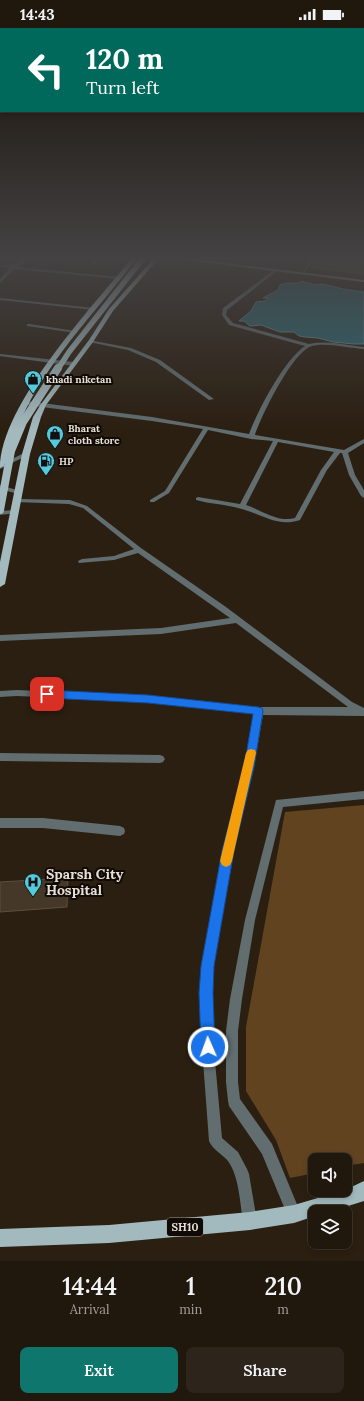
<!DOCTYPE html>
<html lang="en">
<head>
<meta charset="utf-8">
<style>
  body { margin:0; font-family:Lora,serif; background:#2d241b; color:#f1f3f6; height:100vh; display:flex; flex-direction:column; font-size:15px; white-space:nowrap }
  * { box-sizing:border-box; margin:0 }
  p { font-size:13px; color:#a29f9d }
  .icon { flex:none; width:22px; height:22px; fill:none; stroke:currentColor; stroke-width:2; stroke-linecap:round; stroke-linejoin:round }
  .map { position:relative; height:1233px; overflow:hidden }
  .panel { display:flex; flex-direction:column; background:#20170d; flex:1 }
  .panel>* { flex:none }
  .guide { position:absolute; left:0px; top:0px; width:364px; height:84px; box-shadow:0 2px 6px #0003,0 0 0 1px #3d362e; background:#00695c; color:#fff; overflow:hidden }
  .fabs { position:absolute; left:308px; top:1125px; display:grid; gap:8px }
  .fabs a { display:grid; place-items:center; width:44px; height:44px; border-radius:8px; background:#20170d; box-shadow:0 2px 6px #0003,0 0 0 1px #3d362e; font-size:20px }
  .pin { position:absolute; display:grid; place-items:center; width:34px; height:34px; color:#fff; margin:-17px; border-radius:8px; box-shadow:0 2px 6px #0006 }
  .me { position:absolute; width:44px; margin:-22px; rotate:358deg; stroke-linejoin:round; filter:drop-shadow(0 0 3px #0008) }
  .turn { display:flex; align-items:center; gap:14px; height:84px; padding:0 20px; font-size:18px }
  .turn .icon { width:52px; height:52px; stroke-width:2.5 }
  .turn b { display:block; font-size:28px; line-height:34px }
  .eta { display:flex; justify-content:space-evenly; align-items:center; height:68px; text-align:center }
  .eta b { font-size:24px; font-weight:600; line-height:28px }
  .button { display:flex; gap:8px; margin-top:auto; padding:8px 20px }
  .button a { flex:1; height:46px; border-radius:8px; background:#0f766e; color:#fff; font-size:16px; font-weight:600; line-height:46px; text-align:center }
  .button a+a { background:#2d241b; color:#f1f3f6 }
  .status { display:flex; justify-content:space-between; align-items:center; height:28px; padding:0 20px; background:#20170d; direction:ltr }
  .status svg { height:11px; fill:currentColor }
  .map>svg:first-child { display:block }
  .green { fill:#614320 }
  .water { fill:#2a6a74; stroke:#638d91 }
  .building { fill:#453829; stroke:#5d4e3f }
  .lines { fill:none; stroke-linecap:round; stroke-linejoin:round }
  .street { fill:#616d6f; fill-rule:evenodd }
  .secondary { fill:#86989b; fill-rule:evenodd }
  .primary { fill:#a2b9bd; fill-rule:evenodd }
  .primary-bridge-far1 { stroke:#a2b9bd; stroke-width:5.5 }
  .primary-bridge { stroke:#a2b9bd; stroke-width:8 }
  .route { fill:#1a73e8; stroke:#114b97 }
  .slow { fill:#f59e0b }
  .labels { text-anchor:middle; stroke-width:4; stroke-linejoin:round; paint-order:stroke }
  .far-poi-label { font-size:10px; font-weight:bold; fill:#e7ded5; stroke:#0f0a05; text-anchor:start }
  .shield { fill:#0f0a05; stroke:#a69e97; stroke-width:1 }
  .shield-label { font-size:11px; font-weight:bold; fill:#e7ded5 }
  .near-poi-label { font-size:14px; font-weight:bold; fill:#e7ded5; stroke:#0f0a05; text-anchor:start }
</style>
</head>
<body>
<div class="status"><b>14:43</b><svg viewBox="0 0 49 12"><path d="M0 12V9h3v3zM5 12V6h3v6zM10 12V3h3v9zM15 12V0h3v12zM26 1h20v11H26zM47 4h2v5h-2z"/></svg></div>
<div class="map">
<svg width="364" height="1233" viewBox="0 0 364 1233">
  <rect width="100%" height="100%" fill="#2b1f11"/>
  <polygon class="green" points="364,777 364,1135 345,1138 345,1132 315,1132 315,1145 290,1150 276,1112 246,1063 246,999 285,784"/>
  <polygon class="water" points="301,253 316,257 323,256 343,261 364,264 364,316 354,316 333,314 318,310 305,309 299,308 294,304 280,304 261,297 250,298 244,293 239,293 251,283 256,274 265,273 268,270 263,270 278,262 280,257 287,255 299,255"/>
  <g class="building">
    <polygon points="318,229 329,229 364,234 364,246 311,240"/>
    <polygon points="68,850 67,879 0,884 0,854"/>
  </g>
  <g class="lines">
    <g class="street">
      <path d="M24,229H29L21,237L17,239L119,249L121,250L119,251L14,241L0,255V251L10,240L0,239V237C11,238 16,237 24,229Z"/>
      <polygon points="97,229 101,229 95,236 93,236"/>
      <polygon points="311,229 315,229 305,244 303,244"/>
      <polygon points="342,229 364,231 364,233 344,230"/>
      <path d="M274,242L277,243L227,282L226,287L233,295L309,316C327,312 346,317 364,319V321C349,320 326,314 312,318C293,323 261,388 255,407L344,422L364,411V415L348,425L355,447L364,462V470L361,468L349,447L342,425H340L327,442L300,492C276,500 261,485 238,480C224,476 210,476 196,472V470L198,469L240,476L273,413L251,411L208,402L169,465L154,474H150V472L165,463L203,401L152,393L26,377L23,375L26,373L152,389L249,406C258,382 284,332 305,318L229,297L222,287L223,280ZM278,414L334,424L321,442L295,490C279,495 261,482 246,477Z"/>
      <polygon points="0,270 94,280 96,281 94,282 0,272"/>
      <polygon points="29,296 76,303 78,304 76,305 27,298 27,296"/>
      <polygon points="89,312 131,320 160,332 214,371 209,372 156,334 128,322 89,314"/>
      <polygon points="0,326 74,334 77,336 74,338 0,328"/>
      <polygon points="26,424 29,426 28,427 0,441 0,437"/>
      <polygon points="0,457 20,463 21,464 18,466 0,461"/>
      <path d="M18,471L70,472L87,478L141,520L226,579L352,674L364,680V688L263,687L254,739L233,823L214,938L212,965L215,1033L222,1110L238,1124L247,1141L249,1146L257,1193L255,1198L250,1200L245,1198L243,1193C240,1175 239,1148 228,1133C222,1126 213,1122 209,1113L203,1033L200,965L202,938L223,823L244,739L254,686L148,674L17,668L0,669V663L17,662L148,668L259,679H348L236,595L161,606L0,613V607L161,600L230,590L138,525L114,532L79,535L78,533L82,531L114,528L134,521L83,480L69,476L16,474L15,473Z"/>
      <polygon points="15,482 17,483 17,485 0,487 0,483"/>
      <polygon points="0,725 160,727 163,728 165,731 163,734 160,735 0,733"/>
      <polygon points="364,763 364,771 283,779 255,892 242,971 238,1003 238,1054 240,1071 272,1116 301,1186 299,1191 294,1193 289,1191 262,1126 229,1078 228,1073 226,1054 226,1003 230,971 245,892 276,772"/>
      <polygon points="0,790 43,790 120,798 124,800 125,803 124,806 120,808 43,800 0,800"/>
    </g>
    <polygon class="secondary" points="161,229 176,229 364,252 364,254"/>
    <g class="primary">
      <path d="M133,229H138C100,279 54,325 26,381C17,400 10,418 4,438L0,440C0,377 93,278 133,229Z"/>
      <polygon points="155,229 160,229 113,283 93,314 46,377 41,389 30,426 5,556 0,559 0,534 22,426 33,389 41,376 89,312 109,281"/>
      <polygon points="364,1153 364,1173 329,1184 315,1184 315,1188 294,1195 250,1202 109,1215 0,1219 0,1201 109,1197 250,1184 294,1177 345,1162"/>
    </g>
    <polyline class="primary-bridge-far1" points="58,341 69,324 144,229"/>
    <polyline class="primary-bridge" points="0,482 11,423 23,394 58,340"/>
  </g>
  <linearGradient id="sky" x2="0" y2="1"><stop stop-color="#181109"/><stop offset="0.57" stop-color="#444243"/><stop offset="1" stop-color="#444243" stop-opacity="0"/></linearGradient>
  <rect width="364" height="402" fill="url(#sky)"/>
  <polygon class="route" points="47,662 148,667 258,679 262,680 263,683 254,739 234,823 214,938 213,965 215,1019 213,1024 208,1026 203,1024 201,1019 199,965 201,938 222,823 244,739 253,686 148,675 47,670 44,669 42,666 44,663"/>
  <polygon class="slow" points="251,721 255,722 256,725 232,833 230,837 226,839 222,837 220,833 246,725 248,722"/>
  <defs>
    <g id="shop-pin" transform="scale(0.9)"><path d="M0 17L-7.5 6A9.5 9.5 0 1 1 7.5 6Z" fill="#54cade" stroke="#0f0a05"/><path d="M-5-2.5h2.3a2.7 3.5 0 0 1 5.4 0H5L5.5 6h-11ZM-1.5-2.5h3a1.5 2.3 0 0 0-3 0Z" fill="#111"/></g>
    <g id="fuel-pin" transform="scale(0.9)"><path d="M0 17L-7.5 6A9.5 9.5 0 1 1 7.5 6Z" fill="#54cade" stroke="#0f0a05"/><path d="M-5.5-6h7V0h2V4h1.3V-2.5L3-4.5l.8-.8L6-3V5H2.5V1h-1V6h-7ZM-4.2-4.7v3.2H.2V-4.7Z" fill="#111"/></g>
    <g id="hospital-pin" transform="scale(0.9)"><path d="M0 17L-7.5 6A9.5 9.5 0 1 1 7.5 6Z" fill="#54cade" stroke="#0f0a05"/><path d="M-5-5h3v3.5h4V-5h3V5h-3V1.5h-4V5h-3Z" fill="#111"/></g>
  </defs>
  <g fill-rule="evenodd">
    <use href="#shop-pin" x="33" y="351"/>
    <use href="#shop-pin" x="55" y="406"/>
    <use href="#fuel-pin" x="46" y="433"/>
    <use href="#hospital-pin" x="33" y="854"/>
  </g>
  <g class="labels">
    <g class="far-poi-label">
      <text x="46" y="355">khadi niketan</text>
      <text x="68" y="404">Bharat<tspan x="68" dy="12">cloth store</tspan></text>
      <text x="59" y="437">HP</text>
    </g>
    <rect class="shield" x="167" y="1190" width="36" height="18" rx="3"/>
    <g class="shield-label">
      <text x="185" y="1203">SH10</text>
    </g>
    <g class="near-poi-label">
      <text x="46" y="851">Sparsh City<tspan x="46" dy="16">Hospital</tspan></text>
    </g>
  </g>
</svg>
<div class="fabs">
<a><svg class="icon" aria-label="sound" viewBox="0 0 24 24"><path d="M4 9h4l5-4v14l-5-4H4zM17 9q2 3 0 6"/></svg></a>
<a><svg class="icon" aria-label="layers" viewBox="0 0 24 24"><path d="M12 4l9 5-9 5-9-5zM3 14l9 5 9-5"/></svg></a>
</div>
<div class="pin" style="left:47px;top:666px;background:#d93025"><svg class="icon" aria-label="arrive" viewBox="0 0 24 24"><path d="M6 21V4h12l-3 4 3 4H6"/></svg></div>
<svg class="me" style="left:208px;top:1019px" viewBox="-20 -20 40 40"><circle r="17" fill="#1a73e8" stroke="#fff" stroke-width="3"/><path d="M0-11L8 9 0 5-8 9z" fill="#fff"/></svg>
<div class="guide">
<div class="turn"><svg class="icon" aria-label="left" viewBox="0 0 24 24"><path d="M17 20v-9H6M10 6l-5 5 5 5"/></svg><div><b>120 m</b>Turn left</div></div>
</div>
</div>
<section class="panel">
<div class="eta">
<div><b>14:44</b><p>Arrival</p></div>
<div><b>1</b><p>min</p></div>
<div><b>210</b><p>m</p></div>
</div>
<div class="button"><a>Exit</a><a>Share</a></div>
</section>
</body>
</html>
